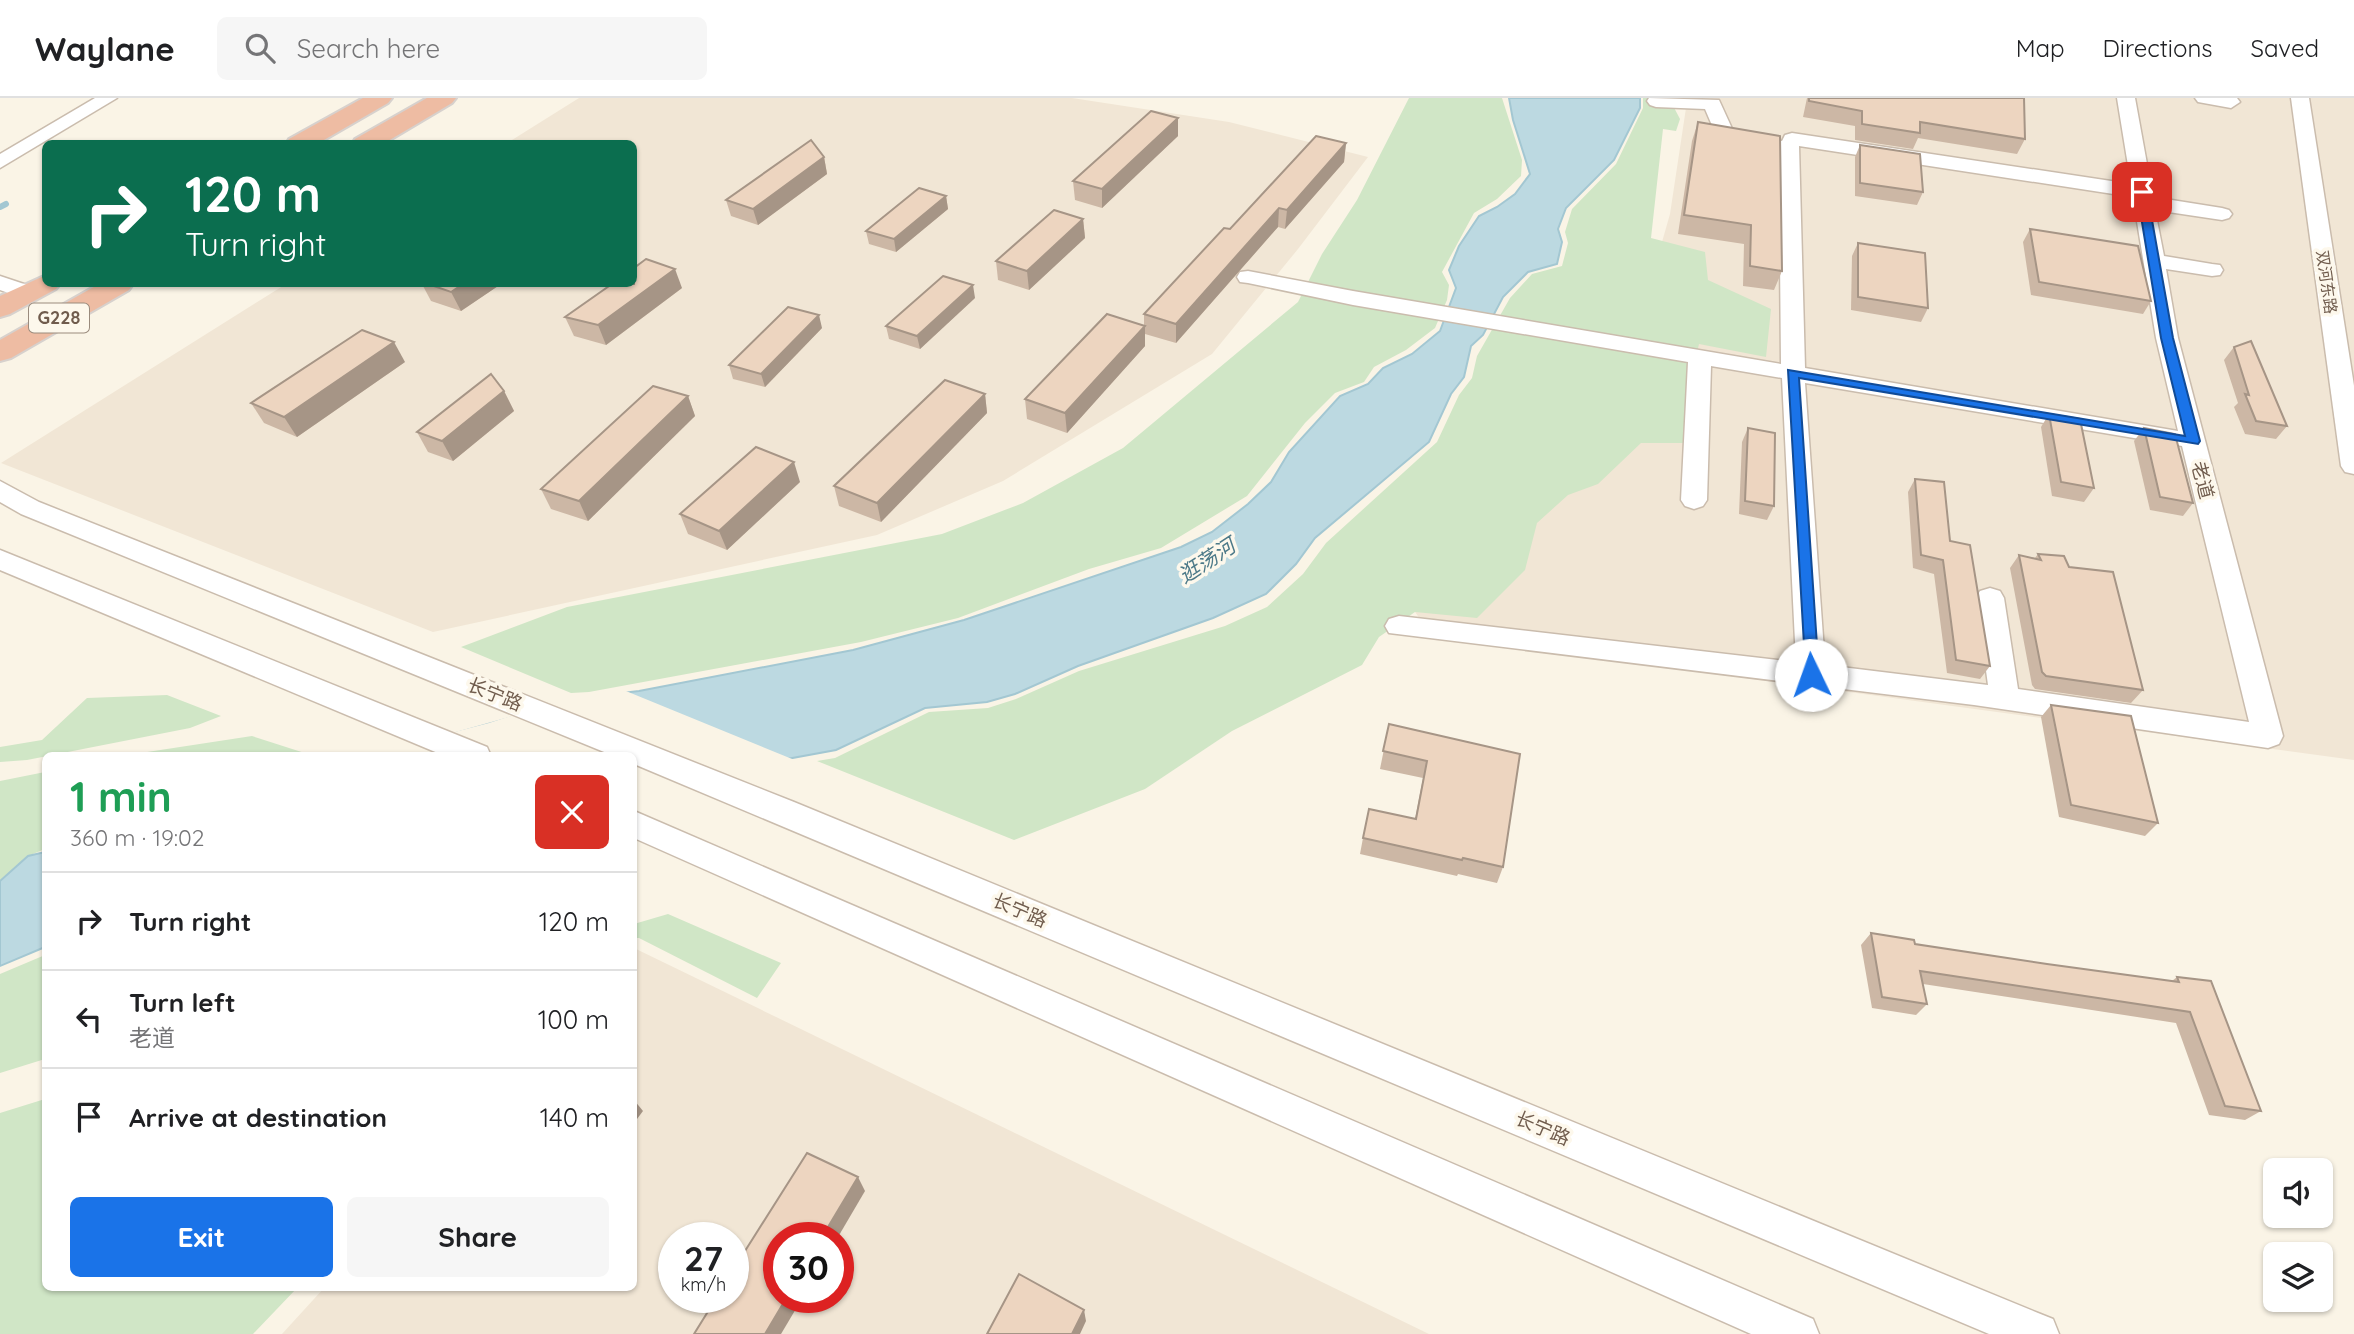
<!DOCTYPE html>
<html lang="en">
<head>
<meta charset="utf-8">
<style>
  body { margin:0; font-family:Quicksand,"Noto Sans SC",sans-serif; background:#f6f6f6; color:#202124; height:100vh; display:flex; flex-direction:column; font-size:26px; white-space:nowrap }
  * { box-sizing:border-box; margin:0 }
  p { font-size:23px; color:#757577 }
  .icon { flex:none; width:38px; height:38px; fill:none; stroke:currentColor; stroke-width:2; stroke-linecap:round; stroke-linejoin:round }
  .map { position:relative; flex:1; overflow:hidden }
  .sheet { position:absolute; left:42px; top:654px; width:595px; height:539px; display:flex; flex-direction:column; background:#fff; border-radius:10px; box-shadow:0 2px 5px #0004 }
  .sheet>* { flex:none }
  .guide { position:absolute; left:42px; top:42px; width:595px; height:147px; border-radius:10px; box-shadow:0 2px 5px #0004; background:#0b6e4f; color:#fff; overflow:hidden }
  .fabs { position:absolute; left:2263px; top:1060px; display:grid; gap:14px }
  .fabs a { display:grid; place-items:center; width:70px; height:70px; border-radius:10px; background:#fff; box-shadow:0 2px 5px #0004; font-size:35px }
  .speed { position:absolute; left:658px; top:1124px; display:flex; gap:14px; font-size:35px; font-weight:700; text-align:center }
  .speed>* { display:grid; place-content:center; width:91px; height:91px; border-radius:50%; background:#fff; box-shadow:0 2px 5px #0004; line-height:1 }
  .speed small { font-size:18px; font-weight:400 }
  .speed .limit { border:10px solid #d22; background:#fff; color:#111 }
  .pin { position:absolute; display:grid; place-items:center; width:60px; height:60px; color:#fff; margin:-30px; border-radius:14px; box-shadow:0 4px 10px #0006 }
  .me { position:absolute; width:77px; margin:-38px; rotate:357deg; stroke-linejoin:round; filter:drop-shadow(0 0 5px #0008) }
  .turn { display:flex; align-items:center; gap:24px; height:147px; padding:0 28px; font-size:32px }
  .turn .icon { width:91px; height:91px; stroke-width:2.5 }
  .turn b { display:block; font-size:49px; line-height:60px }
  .round { display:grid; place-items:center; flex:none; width:74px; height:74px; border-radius:10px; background:#f6f6f6 }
  .summary { display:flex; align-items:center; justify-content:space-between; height:119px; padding:0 28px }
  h1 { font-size:42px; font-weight:700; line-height:52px; color:#1e9e55 }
  .primary-button { display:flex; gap:14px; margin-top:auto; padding:14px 28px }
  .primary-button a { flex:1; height:80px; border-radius:10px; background:#1a73e8; color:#fff; font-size:28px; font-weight:700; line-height:80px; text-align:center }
  .primary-button a+a { background:#f6f6f6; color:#202124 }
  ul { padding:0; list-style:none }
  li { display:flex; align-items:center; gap:21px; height:98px; padding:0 28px; border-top:2px solid #e0e0e0 }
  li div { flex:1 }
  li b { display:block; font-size:26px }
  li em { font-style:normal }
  header { display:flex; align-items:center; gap:42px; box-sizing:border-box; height:98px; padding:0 35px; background:#fff; border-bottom:2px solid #e0e0e0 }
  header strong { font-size:33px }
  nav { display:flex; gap:38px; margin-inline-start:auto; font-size:24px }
  .search { width:490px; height:63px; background:#f6f6f6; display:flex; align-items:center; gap:18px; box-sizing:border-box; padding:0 24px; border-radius:10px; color:#757577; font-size:26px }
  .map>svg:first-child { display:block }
  .residential { fill:#f1e6d5; fill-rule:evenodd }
  .green { fill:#d0e6c6 }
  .water { fill:#bcd9e1; stroke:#a3c7d2; stroke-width:2 }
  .pier { fill:#faf4e6 }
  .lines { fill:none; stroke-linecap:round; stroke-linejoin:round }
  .stream { stroke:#a3c7d2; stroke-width:6 }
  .minor-casing { stroke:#cabcad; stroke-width:3 }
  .highway-casing { stroke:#d7d1cd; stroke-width:4 }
  .minor { fill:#fff; fill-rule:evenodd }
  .highway { fill:#eebca3; fill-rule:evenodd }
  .wall { fill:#ccb7a5 }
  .shaded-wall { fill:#a69586 }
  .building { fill:#edd5c0; stroke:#a69586; stroke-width:2 }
  .route { fill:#1a73e8; stroke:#114b97; stroke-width:2 }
  .labels { text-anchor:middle; stroke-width:7; stroke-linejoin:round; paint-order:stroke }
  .far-street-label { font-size:16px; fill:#705c4d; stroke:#fdf8ec }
  .shield { fill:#fdf8ec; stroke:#9a8b7d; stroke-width:2 }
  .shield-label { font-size:18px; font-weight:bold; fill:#705c4d }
  .street-label { font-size:19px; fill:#705c4d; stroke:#fdf8ec }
  .water-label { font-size:21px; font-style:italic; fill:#4c7988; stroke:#fdf8ec }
</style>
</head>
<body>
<header>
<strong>Waylane</strong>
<div class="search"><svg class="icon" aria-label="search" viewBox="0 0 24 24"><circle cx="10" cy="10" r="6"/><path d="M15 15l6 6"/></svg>Search here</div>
<nav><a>Map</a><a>Directions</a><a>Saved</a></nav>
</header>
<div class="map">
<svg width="2354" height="1236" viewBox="0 0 2354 1236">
  <rect width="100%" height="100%" fill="#faf4e6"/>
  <g class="residential">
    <polygon points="579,0 1072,0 1229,24 1368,59 1298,151 1212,256 1003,383 877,437 433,534 1,365 286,186 634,186 634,46 507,45"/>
    <polygon points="1683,0 2354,0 2354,662 1432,538 1408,504 1650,186 1670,116 1686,10"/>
    <path d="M634,850L1429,1236H282L324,1190H634ZM674,1139H733V1199H674ZM779,1139H838V1199H779Z"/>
  </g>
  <g class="green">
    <polygon points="1409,0 1502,0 1522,62 1521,78 1497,101 1474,115 1442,174 1449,187 1447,202 1435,230 1406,252 1374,269 1364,284 1335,295 1305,325 1247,398 1161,450 1089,471 958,520 861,544 589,594 571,595 461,549 567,509 942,436 1023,405 1123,350 1298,204 1322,156 1357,102"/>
    <polygon points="1643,0 1669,0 1680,21 1676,33 1663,31 1651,140 1705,154 1708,182 1771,211 1766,259 1699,246 1694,268 1689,345 1641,345 1598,386 1568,397 1537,425 1525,472 1477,520 1415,514 1379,539 1362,567 1232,633 1145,691 1014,742 817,663 835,660 929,614 988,610 1016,601 1079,573 1225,528 1267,509 1303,476 1326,445 1437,344 1459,297 1472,280 1477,258 1510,200 1532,176 1562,168 1568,145 1565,134 1572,111 1616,66 1643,10"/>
    <polygon points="167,597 221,618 190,630 27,662 0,664 0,649 42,642 87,600"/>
    <polygon points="252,638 314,658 121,658"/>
    <polygon points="45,674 45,751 28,758 0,783 0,683"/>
    <polygon points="668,816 781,865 757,900 639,840 634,840 634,826"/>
    <polygon points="45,857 45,961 0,975 0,876"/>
    <polygon points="45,1001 46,1190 297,1190 253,1236 0,1236 0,1015"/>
  </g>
  <g class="water">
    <polygon points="1509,0 1640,0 1640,10 1614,62 1566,110 1558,131 1562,144 1557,166 1528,174 1503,199 1483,237 1471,248 1464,279 1451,296 1429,344 1315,440 1296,466 1266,496 1213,520 1078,568 1015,596 987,604 925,610 836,652 760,666 634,658 374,658 580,600 639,593 853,552 964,522 1181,449 1212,434 1248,406 1271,384 1289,354 1340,298 1368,286 1383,270 1412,256 1440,233 1456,190 1449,172 1459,148 1479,118 1497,109 1515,96 1530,76 1513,22"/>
    <polygon points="45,754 45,849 0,868 0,783 28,758"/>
  </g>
  <polygon class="pier" points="621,591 797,663 634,698 634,658 371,658 374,655 489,625 579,596"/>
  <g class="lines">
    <polyline class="stream" points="0,109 6,106"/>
    <g class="minor-casing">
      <g id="minor">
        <polygon points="95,0 117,0 0,70 0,56"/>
        <path d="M1649,0L1719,2L1735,37L1782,43L1785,37L1792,35L2131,86L2117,0H2135L2153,99L2222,110L2229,112L2232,116L2229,120L2222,122L2155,112L2164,158L2212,166L2220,167L2223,172L2220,177L2212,178L2166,171L2178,240L2283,638L2279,646L2268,650L1974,607L1389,535L1385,528L1389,521L1399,518L1796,564L1782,280L1711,268L1707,402L1703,408L1694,411L1685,408L1681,402L1688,264L1353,207L1248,185L1240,184L1237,179L1240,174L1248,173L1353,193L1781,266L1779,55L1720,46L1705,11L1656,9L1650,7L1647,3ZM1799,48L2133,99L2156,240L2178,333L1805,270ZM1805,285L2182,348L2249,624L2018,591L2004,500L2000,493L1990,490L1980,493L1976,500L1988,587L1825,567Z"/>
        <polygon points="2195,0 2237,0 2240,4 2231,10 2198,4"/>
        <polygon points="2291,0 2309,0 2354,288 2354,376 2345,374 2341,368"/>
        <polygon points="0,178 36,190 39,195 36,200 28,202 0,192"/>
        <polygon points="0,383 39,404 794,704 2038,1215 2053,1221 2059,1236 1989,1236 634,666 634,658 614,658 21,416 0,404"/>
        <polygon points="0,452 487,649 491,658 445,658 0,472"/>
        <polygon points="634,713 1813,1221 1819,1236 1751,1236 634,740"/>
      </g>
    </g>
    <g class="highway-casing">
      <g id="highway">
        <polygon points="363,0 392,0 388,5 317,46 286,46 289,41"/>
        <polygon points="427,0 456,0 452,5 383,46 352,46 355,41"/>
        <polygon points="46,177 46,186 60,186 56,191 10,216 0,219 0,198"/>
        <polygon points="99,186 133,186 129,192 11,260 0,263 0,242"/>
      </g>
    </g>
    <use href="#minor" class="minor"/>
    <use href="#highway" class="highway"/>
  </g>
  <g class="wall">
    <polygon points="1807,0 2024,0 2025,41 2017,56 1918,40 1913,51 1855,42 1855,28 1803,19"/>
    <polygon points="1178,20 1178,38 1102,110 1075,102 1073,83"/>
    <polygon points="1698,24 1782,173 1774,192 1743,188 1744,146 1678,136 1692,43"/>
    <polygon points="1346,45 1344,64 1285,131 1278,129 1176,245 1145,236 1145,248 1067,335 1027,321 1025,301 1144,228 1144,216 1230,131"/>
    <polygon points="1860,47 1923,94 1917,107 1855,98 1855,59"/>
    <polygon points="824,59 827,76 758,127 731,118 726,102"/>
    <polygon points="946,98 948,111 896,154 869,146 866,133"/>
    <polygon points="1083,121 1085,140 1029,192 998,182 996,163"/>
    <polygon points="2030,131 2151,203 2143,216 2031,197 2023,144"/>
    <polygon points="1858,145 1928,210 1921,224 1851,212 1852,158"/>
    <polygon points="422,186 501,186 461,213 431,203"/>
    <polygon points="682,190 606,247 574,238 565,219"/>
    <polygon points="975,200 920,251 889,241 886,228"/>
    <polygon points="822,230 765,289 733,281 729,267"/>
    <polygon points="2234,249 2287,328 2276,341 2245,336 2234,309 2238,305 2224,262"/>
    <polygon points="405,264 297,339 264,325 251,305"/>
    <polygon points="504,293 514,313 453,363 428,354 417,334"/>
    <polygon points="985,296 987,315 881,424 839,408 834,388"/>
    <polygon points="688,298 695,318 588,423 551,411 541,391"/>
    <polygon points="2049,316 2094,390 2084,404 2052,398 2041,329"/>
    <polygon points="1748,330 1774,408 1767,422 1739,416 1742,344"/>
    <polygon points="2144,330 2193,405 2183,418 2150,412 2134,343"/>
    <polygon points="1915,381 1950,443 1990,568 1980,581 1947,575 1934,476 1913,470 1908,394"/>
    <polygon points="800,384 727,452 688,436 680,416"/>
    <polygon points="2038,456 2069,469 2143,592 2131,605 2035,591 2032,587 2010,470 2019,457 2035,460"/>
    <polygon points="2051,607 2158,725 2145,738 2059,719 2041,619"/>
    <polygon points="1389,626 1520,656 1503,769 1497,785 1458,776 1457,778 1360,756 1363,740 1415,721 1423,680 1380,671"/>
    <polygon points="1871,835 1915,846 2047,866 2172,883 2177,879 2261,1013 2245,1022 2209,1017 2176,925 1923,886 1927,906 1916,917 1872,910 1861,847"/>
  </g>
  <g class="shaded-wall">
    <polygon points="1178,20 1178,38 1102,110 1102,91"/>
    <polygon points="1346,45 1344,64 1285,131 1287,112"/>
    <polygon points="824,59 827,76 758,127 753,111"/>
    <polygon points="946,98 948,111 896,154 894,141"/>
    <polygon points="1279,110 1278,129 1176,245 1176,226"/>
    <polygon points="1083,121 1085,140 1029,192 1027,173"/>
    <polygon points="675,171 682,190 606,247 598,227"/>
    <polygon points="463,186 501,186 461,213 451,194"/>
    <polygon points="973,187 975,200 920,251 917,238"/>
    <polygon points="819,217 822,230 765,289 761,276"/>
    <polygon points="1145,228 1145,248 1067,335 1065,315"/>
    <polygon points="394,244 405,264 297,339 284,319"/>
    <polygon points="504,293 514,313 453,363 442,343"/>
    <polygon points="985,296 987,315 881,424 877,405"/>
    <polygon points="688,298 695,318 588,423 579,403"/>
    <polygon points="794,364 800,384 727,452 719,433"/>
    <polygon points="634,1002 643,1013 634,1025"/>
    <polygon points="858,1079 865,1093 838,1139 822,1139"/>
    <polygon points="787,1199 803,1199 781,1236 765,1236"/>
    <polygon points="1084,1212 1086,1223 1080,1236 1072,1236"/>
  </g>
  <g class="building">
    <polygon points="1809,0 2024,0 2025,41 1920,24 1920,35 1862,26 1862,13 1809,3"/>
    <polygon points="1151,13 1178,20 1102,91 1073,83"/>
    <polygon points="1698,24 1780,38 1782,173 1750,168 1751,127 1684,117"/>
    <polygon points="1316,38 1346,45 1287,112 1279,110 1176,226 1144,216 1224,130 1230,131"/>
    <polygon points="811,42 824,59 753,111 726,102"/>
    <polygon points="1860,47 1920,56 1923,94 1860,85"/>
    <polygon points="919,90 946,98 894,141 866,133"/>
    <polygon points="1054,112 1083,121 1027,173 996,163"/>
    <polygon points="2030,131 2138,148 2151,203 2039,184"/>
    <polygon points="1858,145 1925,155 1928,210 1858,199"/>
    <polygon points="646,161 675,171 598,227 565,219 612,186 634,186 634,170"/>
    <polygon points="943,178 973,187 917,238 886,228"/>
    <polygon points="428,186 463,186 451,194"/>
    <polygon points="788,209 819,217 761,276 729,267"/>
    <polygon points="1107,216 1145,228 1065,315 1025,301"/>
    <polygon points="362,232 394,244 284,319 251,305"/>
    <polygon points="2251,243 2287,328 2256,323 2245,296 2249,297 2234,249"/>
    <polygon points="491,276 504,293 442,343 417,334"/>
    <polygon points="945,282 985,296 877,405 834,388"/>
    <polygon points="653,288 688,298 579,403 541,391"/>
    <polygon points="2049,316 2080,321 2094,390 2061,384"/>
    <polygon points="1748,330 1775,335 1774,408 1745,403"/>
    <polygon points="2144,330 2175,336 2193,405 2160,399"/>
    <polygon points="756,349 794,364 719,433 680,416"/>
    <polygon points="1915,381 1944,384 1950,443 1970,447 1990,568 1956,562 1943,462 1921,457"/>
    <polygon points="2038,456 2064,458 2069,469 2113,474 2143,592 2046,578 2042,574 2019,457 2041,462"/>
    <polygon points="2051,607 2131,618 2158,725 2071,707"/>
    <polygon points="1389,626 1520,656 1503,769 1463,760 1462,762 1363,740 1369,711 1416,721 1427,663 1383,653"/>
    <polygon points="1871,835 1914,842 1915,846 2047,866 2179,884 2177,879 2211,883 2261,1013 2225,1008 2190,914 1920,873 1927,906 1882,899"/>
    <polygon points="807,1055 858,1079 822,1139 779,1139 779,1199 787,1199 765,1236 694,1236 717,1199 733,1199 733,1172"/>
    <polygon points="1019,1176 1084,1212 1072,1236 987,1236"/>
  </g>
  <polygon class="route" points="2142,90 2147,94 2173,240 2200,343 2198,346 1799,280 1819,577 1811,583 1806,581 1788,272 2185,338 2161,240 2137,94"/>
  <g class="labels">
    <g class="far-street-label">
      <text transform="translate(2327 184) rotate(82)" y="6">双河东路</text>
    </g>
    <rect class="shield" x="29" y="205.5" width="60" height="29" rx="5"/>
    <g class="shield-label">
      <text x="59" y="226">G228</text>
    </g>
    <g class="street-label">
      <text transform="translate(2203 382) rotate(76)" y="7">老道</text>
      <text transform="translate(495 596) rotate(22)" y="7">长宁路</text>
      <text transform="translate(1020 812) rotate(23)" y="7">长宁路</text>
      <text transform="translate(1543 1030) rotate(23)" y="7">长宁路</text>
    </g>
    <g class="water-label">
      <text transform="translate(1207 463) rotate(-33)" y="7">逛荡河</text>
    </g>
  </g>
</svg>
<div class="fabs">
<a><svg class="icon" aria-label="sound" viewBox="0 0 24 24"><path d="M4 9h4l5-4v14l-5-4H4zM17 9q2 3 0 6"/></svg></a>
<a><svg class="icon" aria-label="layers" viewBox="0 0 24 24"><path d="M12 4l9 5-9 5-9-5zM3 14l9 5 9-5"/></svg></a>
</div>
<div class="speed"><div>27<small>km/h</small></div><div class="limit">30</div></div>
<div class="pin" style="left:2142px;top:94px;background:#d93025"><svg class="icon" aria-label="arrive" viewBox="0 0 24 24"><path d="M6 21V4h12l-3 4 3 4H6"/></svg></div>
<svg class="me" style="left:1811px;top:577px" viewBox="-20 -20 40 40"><circle r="19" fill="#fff"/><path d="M0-13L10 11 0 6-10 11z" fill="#1a73e8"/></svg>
<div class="guide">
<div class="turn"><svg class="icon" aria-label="right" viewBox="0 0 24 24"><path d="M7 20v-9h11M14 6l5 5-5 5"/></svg><div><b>120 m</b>Turn right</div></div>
</div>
<section class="sheet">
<div class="summary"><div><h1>1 min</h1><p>360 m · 19:02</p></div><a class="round" style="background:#d93025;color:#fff"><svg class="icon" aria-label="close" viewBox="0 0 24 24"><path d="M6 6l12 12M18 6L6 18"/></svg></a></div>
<ul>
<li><svg class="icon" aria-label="right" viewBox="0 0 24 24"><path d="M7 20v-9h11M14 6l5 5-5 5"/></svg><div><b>Turn right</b></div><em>120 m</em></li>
<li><svg class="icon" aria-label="left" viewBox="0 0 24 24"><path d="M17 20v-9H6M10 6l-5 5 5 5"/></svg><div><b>Turn left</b><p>老道</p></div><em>100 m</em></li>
<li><svg class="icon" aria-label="arrive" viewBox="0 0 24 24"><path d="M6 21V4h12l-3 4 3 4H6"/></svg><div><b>Arrive at destination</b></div><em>140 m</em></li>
</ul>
<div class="primary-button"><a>Exit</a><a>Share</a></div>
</section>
</div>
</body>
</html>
